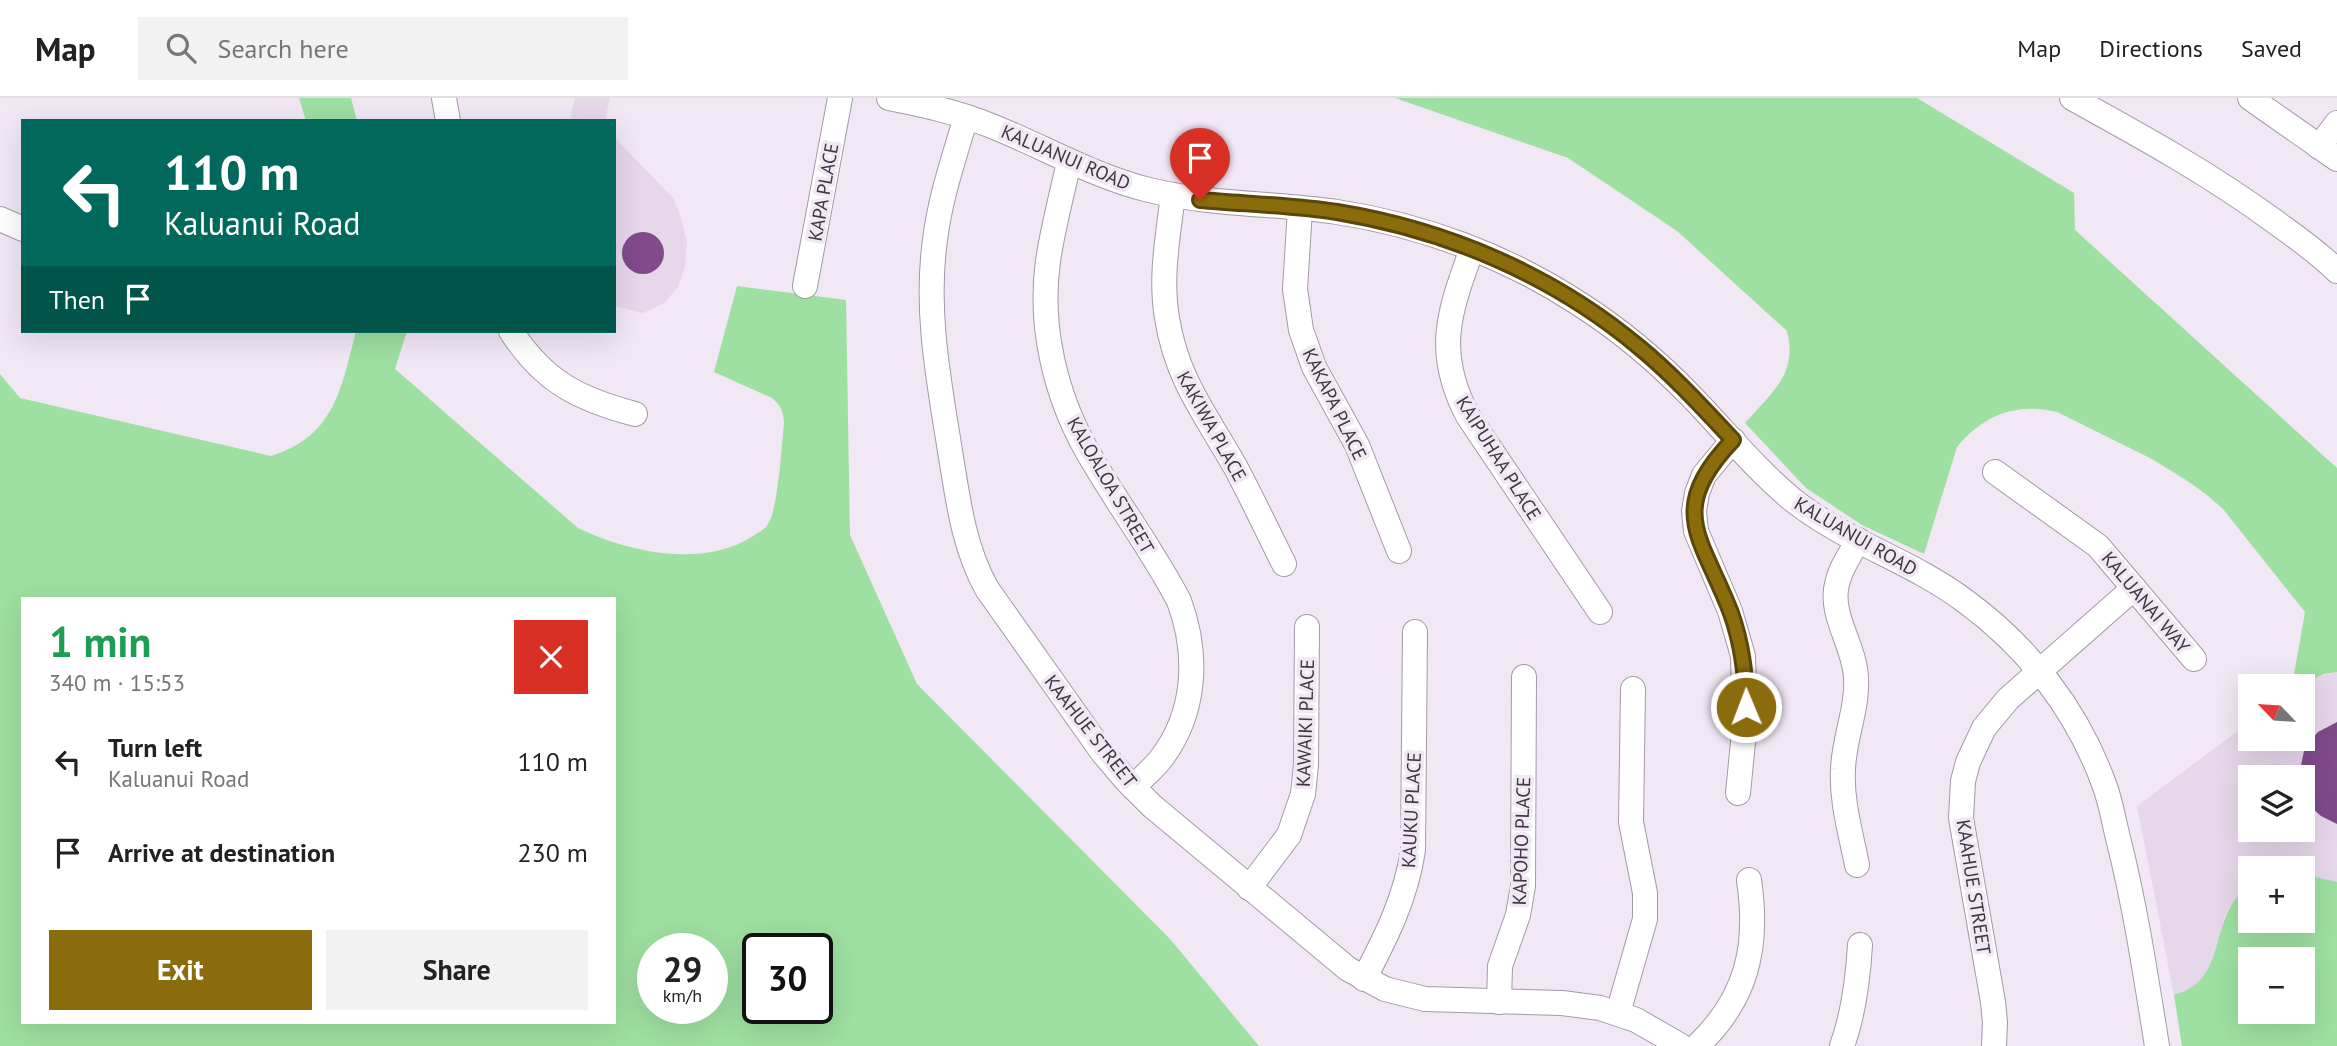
<!DOCTYPE html>
<html lang="en">
<head>
<meta charset="utf-8">
<style>
  body { margin:0; font-family:"PT Sans",sans-serif; background:#f2f2f2; color:#222; height:100vh; display:flex; flex-direction:column; font-size:26px; white-space:nowrap }
  * { box-sizing:border-box; margin:0 }
  p { font-size:23px; color:#767676 }
  .icon { flex:none; width:38px; height:38px; fill:none; stroke:currentColor; stroke-width:2; stroke-linecap:round; stroke-linejoin:round }
  .map { position:relative; flex:1; overflow:hidden }
  .sheet { position:absolute; left:21px; top:499px; width:595px; height:427px; display:flex; flex-direction:column; background:#fff; border-radius:0px; box-shadow:0 7px 28px #0002 }
  .sheet>* { flex:none }
  .top-card { position:absolute; left:21px; top:21px; width:595px; height:214px; border-radius:0px; box-shadow:0 7px 28px #0002; background:#00695c; color:#fff; overflow:hidden }
  .needle { width:46px; rotate:295deg }
  .fabs { position:absolute; left:2238px; top:576px; display:grid; gap:14px }
  .fabs a { display:grid; place-items:center; width:77px; height:77px; border-radius:0px; background:#fff; box-shadow:0 7px 28px #0002; font-size:35px }
  .speed { position:absolute; left:637px; top:835px; display:flex; gap:14px; font-size:35px; font-weight:700; text-align:center }
  .speed>* { display:grid; place-content:center; width:91px; height:91px; border-radius:50%; background:#fff; box-shadow:0 7px 28px #0002; line-height:1 }
  .speed small { font-size:18px; font-weight:400 }
  .speed .limit { border:4px solid #111; border-radius:10px; background:#fff; color:#111 }
  .pin { position:absolute; display:grid; place-items:center; width:60px; height:60px; color:#fff; margin:-72px -30px; border-radius:50% 50% 50% 0; rotate:-45deg; box-shadow:0 0 7px #0007 }
  .pin .icon { rotate:45deg }
  .me { position:absolute; width:77px; margin:-38px; rotate:359deg; stroke-linejoin:round; filter:drop-shadow(0 0 5px #0008) }
  .turn { display:flex; align-items:center; gap:24px; height:147px; padding:0 28px; font-size:32px }
  .turn .icon { width:91px; height:91px; stroke-width:2.5 }
  .turn b { display:block; font-size:49px; line-height:60px }
  .then { display:flex; align-items:center; height:66px; padding:0 28px; background:#0003; gap:14px; font-size:26px }
  .round { display:grid; place-items:center; flex:none; width:74px; height:74px; border-radius:0px; background:#f2f2f2 }
  .headline { display:flex; align-items:center; justify-content:space-between; height:119px; padding:0 28px }
  h1 { font-size:42px; font-weight:600; line-height:52px; color:#1e9e55 }
  .cta { display:flex; gap:14px; margin-top:auto; padding:14px 28px }
  .cta a { flex:1; height:80px; border-radius:0px; background:#8b6c0d; color:#fff; font-size:28px; font-weight:600; line-height:80px; text-align:center }
  .cta a+a { background:#f2f2f2; color:#222 }
  ul { padding:0; list-style:none }
  li { display:flex; align-items:center; gap:21px; height:91px; padding:0 28px }
  li div { flex:1 }
  li b { display:block; font-size:26px }
  li em { font-style:normal }
  header { display:flex; align-items:center; gap:42px; box-sizing:border-box; height:98px; padding:0 35px; background:#fff; border-bottom:2px solid #e0e0e0 }
  header strong { font-size:33px }
  nav { display:flex; gap:38px; margin-inline-start:auto; font-size:24px }
  .search { width:490px; height:63px; background:#f2f2f2; display:flex; align-items:center; gap:18px; box-sizing:border-box; padding:0 24px; border-radius:0px; color:#767676; font-size:26px }
  .map>svg:first-child { display:block }
  .built { fill:#e7d7eb; fill-rule:evenodd }
  .green { fill:#9ee0a1; fill-rule:evenodd }
  .building { fill:#804a8b }
  .lines { fill:none; stroke-linecap:round; stroke-linejoin:round }
  .minor-casing { stroke:#a39aa6; stroke-width:26 }
  .minor { stroke:#fff; stroke-width:24 }
  .route-casing { stroke:#5a4608; stroke-width:18 }
  .route { stroke:#8b6c0d; stroke-width:12 }
  .labels { text-anchor:middle; stroke-width:7; stroke-linejoin:round; paint-order:stroke }
  .street-label { font-size:19px; fill:#3c383e; stroke:#f2e7f5 }
</style>
</head>
<body>
<header>
<strong>Map</strong>
<div class="search"><svg class="icon" aria-label="search" viewBox="0 0 24 24"><circle cx="10" cy="10" r="6"/><path d="M15 15l6 6"/></svg>Search here</div>
<nav><a>Map</a><a>Directions</a><a>Saved</a></nav>
</header>
<div class="map">
<svg width="2337" height="948" viewBox="0 0 2337 948">
  <rect width="100%" height="100%" fill="#f2e7f5"/>
  <g class="built">
    <polygon points="575,0 610,0 605,23 570,23"/>
    <polygon points="614,39 673,100 681,119 687,145 685,169 678,189 664,205 643,215 614,208"/>
    <path d="M2337,574V784L2303,776V770H2250V788L2230,808L2225,817L2212,866L2207,875L2193,890L2174,897L2137,708L2250,624V640H2303V588H2299L2312,580ZM2250,679H2303V732H2250Z"/>
  </g>
  <g class="green">
    <polygon points="299,0 351,0 357,23 306,23"/>
    <path d="M1395,0H1917L2074,95L2075,132L2337,370V574L2324,576L2299,588H2292L2305,514L2223,411L2207,397L2189,384L2152,361L2057,314C2017,304 1983,317 1957,349L1924,456L1862,427L1806,390L1745,325C1771,295 1798,277 1787,233L1677,133L1568,60Z"/>
    <path d="M737,188L846,202L850,437L917,586L1170,841L1259,948H0V276L20,300L271,358C335,338 341,291 356,233H407L395,271L578,430C628,454 703,471 753,438C759,434 766,431 769,424C778,409 782,345 784,324C783,312 780,307 772,300L714,274ZM23,500H614V924H23ZM653,850H712V910H653ZM758,850H817V910H758Z"/>
    <path d="M2303,776L2337,784V948H2182L2174,897C2232,881 2205,817 2250,788V822H2303ZM2250,861H2303V914H2250Z"/>
  </g>
  <g class="building">
    <circle cx="643" cy="155" r="21"/>
    <polygon points="2337,624 2337,726 2321,718 2312,710 2303,694 2303,679 2299,679 2299,677 2304,653 2310,643 2318,634"/>
  </g>
  <g class="lines">
    <g class="minor-casing">
      <g id="minor">
        <polyline points="444,0 448,23"/>
        <path d="M889,0C923,7 957,14 989,27C1043,48 1092,78 1149,92C1211,107 1275,105 1337,114C1422,127 1506,158 1578,205C1619,231 1657,263 1691,298C1725,333 1756,372 1794,403C1846,444 1912,463 1965,503C2028,549 2077,612 2104,686C2111,704 2114,725 2119,744C2136,812 2146,880 2157,948"/>
        <path d="M2072,0C2141,38 2210,76 2274,123C2296,139 2318,154 2337,173"/>
        <polyline points="2250,0 2337,61"/>
        <path d="M966,19C954,60 940,100 935,142C925,214 939,283 950,353C958,401 963,448 987,491L1103,655L1126,682L1152,708L1348,871L1385,891L1425,901L1562,905L1600,910L1636,922L1681,948"/>
        <polyline points="2319,49 2337,25"/>
        <path d="M1069,64C1062,96 1053,129 1048,163C1039,228 1055,296 1087,353C1116,404 1152,451 1179,503C1199,557 1196,616 1160,662C1152,672 1142,680 1133,689"/>
        <path d="M1173,97C1168,138 1160,179 1167,220C1177,283 1207,318 1236,370C1253,402 1268,434 1284,466"/>
        <polyline points="1300,111 1295,191 1301,232 1314,269 1357,347 1399,453"/>
        <polyline points="0,121 23,131"/>
        <path d="M1472,151C1449,214 1434,254 1468,318L1600,514"/>
        <polyline points="805,188 840,0"/>
        <path d="M511,233C543,283 578,301 635,316"/>
        <polyline points="1733,342 1704,377 1697,395 1694,413 1696,433 1730,513 1743,558 1745,624 1738,695"/>
        <polyline points="1995,374 2098,448 2194,561"/>
        <path d="M1857,767C1851,736 1841,703 1843,671C1844,640 1858,610 1856,580C1855,548 1829,517 1837,486C1840,470 1851,456 1858,442"/>
        <polyline points="1249,790 1289,737 1303,696 1306,667 1307,529"/>
        <path d="M1364,881C1386,839 1406,800 1413,752L1415,534"/>
        <polyline points="1499,904 1500,868 1518,817 1523,788 1524,579"/>
        <polyline points="1618,915 1645,821 1645,795 1631,724 1633,591"/>
        <path d="M1697,948C1747,901 1759,849 1749,782"/>
        <path d="M1842,948C1854,915 1858,881 1860,847"/>
        <polyline points="1994,948 1995,924 1993,904 1961,720 1963,683 1968,664 1984,630 2008,601 2134,490"/>
      </g>
    </g>
    <use href="#minor" class="minor"/>
  </g>
  <g class="lines">
    <g class="route-casing">
      <path id="route" d="M1200,102C1245,106 1292,107 1337,114C1447,132 1553,177 1639,249C1673,277 1703,310 1733,342C1665,413 1702,439 1731,515C1742,546 1746,576 1746,609"/>
    </g>
    <use href="#route" class="route"/>
  </g>
  <g class="labels">
    <g class="street-label">
      <text transform="translate(1066 59) rotate(23)" y="7">KALUANUI ROAD</text>
      <text transform="translate(823 94) rotate(-80)" y="7">KAPA PLACE</text>
      <text transform="translate(1335 306) rotate(64)" y="7">KAKAPA PLACE</text>
      <text transform="translate(1212 328) rotate(61)" y="7">KAKIWA PLACE</text>
      <text transform="translate(1499 360) rotate(58)" y="7">KAIPUHAA PLACE</text>
      <text transform="translate(1111 387) rotate(60)" y="7">KALOALOA STREET</text>
      <text transform="translate(1856 438) rotate(30)" y="7">KALUANUI ROAD</text>
      <text transform="translate(2146 504) rotate(50)" y="7">KALUANAI WAY</text>
      <text transform="translate(1305 625) rotate(-88)" y="7">KAWAIKI PLACE</text>
      <text transform="translate(1091 633) rotate(52)" y="7">KAAHUE STREET</text>
      <text transform="translate(1411 712) rotate(-87)" y="7">KAUKU PLACE</text>
      <text transform="translate(1521 743) rotate(-88)" y="7">KAPOHO PLACE</text>
      <text transform="translate(1974 789) rotate(81)" y="7">KAAHUE STREET</text>
    </g>
  </g>
</svg>
<div class="fabs">
<a><svg class="needle" viewBox="-14 -14 28 28"><path d="M0-13l5 13h-10z" fill="#e53935"/><path d="M0 13l5-13h-10z" fill="#767676"/></svg></a>
<a><svg class="icon" aria-label="layers" viewBox="0 0 24 24"><path d="M12 4l9 5-9 5-9-5zM3 14l9 5 9-5"/></svg></a>
<a>+</a>
<a>−</a>
</div>
<div class="speed"><div>29<small>km/h</small></div><div class="limit">30</div></div>
<div class="pin" style="left:1200px;top:102px;background:#d93025"><svg class="icon" aria-label="arrive" viewBox="0 0 24 24"><path d="M6 21V4h12l-3 4 3 4H6"/></svg></div>
<svg class="me" style="left:1746px;top:609px" viewBox="-20 -20 40 40"><circle r="17" fill="#8b6c0d" stroke="#fff" stroke-width="3"/><path d="M0-11L8 9 0 5-8 9z" fill="#fff"/></svg>
<div class="top-card">
<div class="turn"><svg class="icon" aria-label="left" viewBox="0 0 24 24"><path d="M17 20v-9H6M10 6l-5 5 5 5"/></svg><div><b>110 m</b>Kaluanui Road</div></div>
<div class="then">Then<svg class="icon" aria-label="arrive" viewBox="0 0 24 24"><path d="M6 21V4h12l-3 4 3 4H6"/></svg></div>
</div>
<section class="sheet">
<div class="headline"><div><h1>1 min</h1><p>340 m · 15:53</p></div><a class="round" style="background:#d93025;color:#fff"><svg class="icon" aria-label="close" viewBox="0 0 24 24"><path d="M6 6l12 12M18 6L6 18"/></svg></a></div>
<ul>
<li><svg class="icon" aria-label="left" viewBox="0 0 24 24"><path d="M17 20v-9H6M10 6l-5 5 5 5"/></svg><div><b>Turn left</b><p>Kaluanui Road</p></div><em>110 m</em></li>
<li><svg class="icon" aria-label="arrive" viewBox="0 0 24 24"><path d="M6 21V4h12l-3 4 3 4H6"/></svg><div><b>Arrive at destination</b></div><em>230 m</em></li>
</ul>
<div class="cta"><a>Exit</a><a>Share</a></div>
</section>
</div>
</body>
</html>
